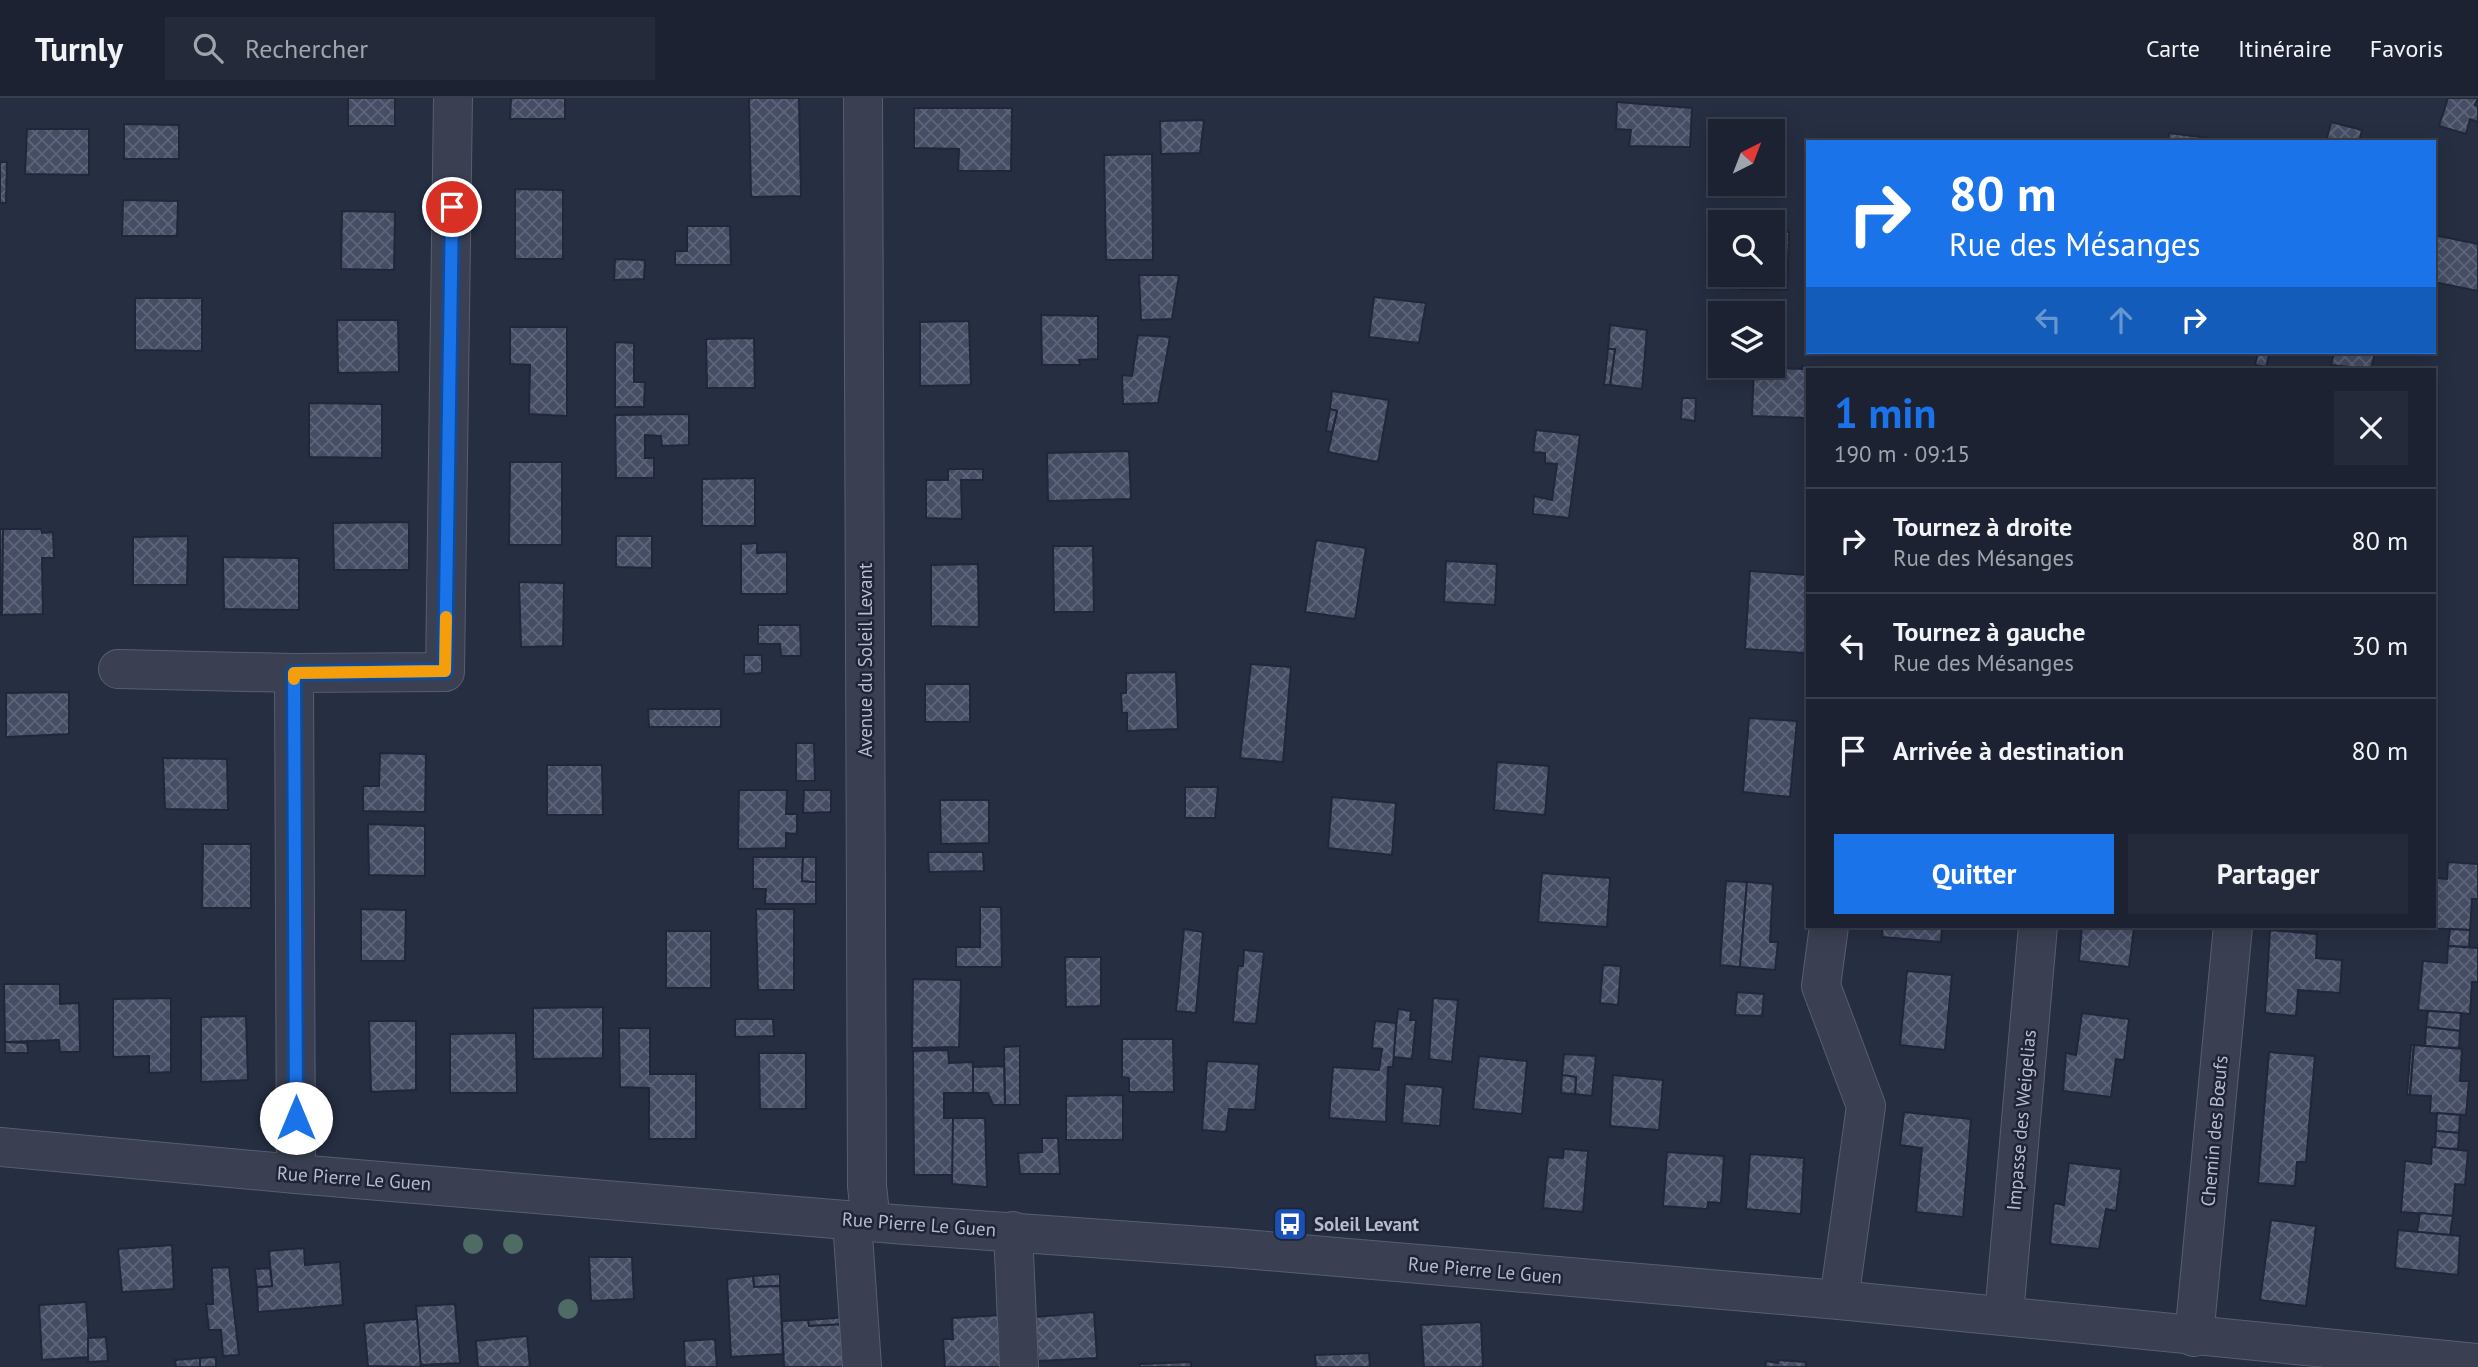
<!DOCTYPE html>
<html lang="fr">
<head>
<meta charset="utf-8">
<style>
  body { margin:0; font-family:"PT Sans",sans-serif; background:#252a3a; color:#f1f3f6; height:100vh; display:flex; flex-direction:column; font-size:26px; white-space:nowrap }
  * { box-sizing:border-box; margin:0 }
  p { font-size:23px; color:#a0a4ac }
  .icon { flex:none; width:38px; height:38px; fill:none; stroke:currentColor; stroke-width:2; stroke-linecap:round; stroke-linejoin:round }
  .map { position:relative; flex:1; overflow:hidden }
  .details { position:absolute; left:1806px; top:270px; width:630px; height:560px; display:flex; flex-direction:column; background:#1c2232; border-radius:0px; box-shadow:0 4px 18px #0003,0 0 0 2px #3a3f4d }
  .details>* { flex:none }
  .guide { position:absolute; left:1806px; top:42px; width:630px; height:214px; border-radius:0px; box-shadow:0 4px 18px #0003,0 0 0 2px #3a3f4d; background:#1a73e8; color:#fff; overflow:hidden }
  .needle { width:46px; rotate:42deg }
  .buttons { position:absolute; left:1708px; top:21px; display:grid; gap:14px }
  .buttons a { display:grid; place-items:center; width:77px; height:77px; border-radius:0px; background:#1c2232; box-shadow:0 4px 18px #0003,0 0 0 2px #3a3f4d; font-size:35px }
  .pin { position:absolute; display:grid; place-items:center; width:60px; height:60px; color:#fff; margin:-30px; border:4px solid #fff; border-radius:50%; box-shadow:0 2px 7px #0007 }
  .me { position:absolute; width:77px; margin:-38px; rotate:0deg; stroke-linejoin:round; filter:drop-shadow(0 0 5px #0008) }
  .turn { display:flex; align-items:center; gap:24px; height:147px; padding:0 28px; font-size:32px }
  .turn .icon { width:91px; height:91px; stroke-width:2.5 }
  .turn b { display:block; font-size:49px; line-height:60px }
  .lanes { display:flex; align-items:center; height:66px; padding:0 28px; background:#0003; justify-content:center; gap:35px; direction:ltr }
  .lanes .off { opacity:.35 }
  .round { display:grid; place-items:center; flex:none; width:74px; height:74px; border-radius:0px; background:#252a3a }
  .head { display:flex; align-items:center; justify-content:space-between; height:119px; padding:0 28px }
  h1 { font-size:42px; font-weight:700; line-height:52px; color:#1a73e8 }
  .primary-button { display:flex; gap:14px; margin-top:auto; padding:14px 28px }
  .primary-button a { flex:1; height:80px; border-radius:0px; background:#1a73e8; color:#fff; font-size:28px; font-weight:700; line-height:80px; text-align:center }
  .primary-button a+a { background:#252a3a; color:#f1f3f6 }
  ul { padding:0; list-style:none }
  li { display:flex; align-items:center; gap:21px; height:105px; padding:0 28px; border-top:2px solid #3a3f4d }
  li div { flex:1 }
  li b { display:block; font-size:26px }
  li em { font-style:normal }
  header { display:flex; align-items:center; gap:42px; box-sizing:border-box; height:98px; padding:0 35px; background:#1c2232; border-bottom:2px solid #3a3f4d }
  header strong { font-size:33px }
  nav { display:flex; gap:38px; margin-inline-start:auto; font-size:24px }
  .search { width:490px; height:63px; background:#252a3a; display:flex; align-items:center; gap:18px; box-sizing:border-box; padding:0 24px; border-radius:0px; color:#a0a4ac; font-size:26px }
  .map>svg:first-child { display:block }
  .building { fill:url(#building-cross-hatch); stroke:#212739; stroke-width:2 }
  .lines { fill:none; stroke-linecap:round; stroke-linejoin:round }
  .minor-casing { stroke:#585e6f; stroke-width:40 }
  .minor { stroke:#3a4052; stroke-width:38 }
  .tree { fill:#4e6b64 }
  .route-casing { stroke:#114b97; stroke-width:18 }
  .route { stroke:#1a73e8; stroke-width:12 }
  .slow { stroke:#f59e0b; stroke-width:12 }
  .labels { text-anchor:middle; stroke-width:5; stroke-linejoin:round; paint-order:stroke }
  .street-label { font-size:19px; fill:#b7bccc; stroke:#1f2537 }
  .poi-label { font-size:19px; font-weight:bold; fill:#b7bccc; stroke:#1f2537; text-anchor:start }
</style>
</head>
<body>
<header>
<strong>Turnly</strong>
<div class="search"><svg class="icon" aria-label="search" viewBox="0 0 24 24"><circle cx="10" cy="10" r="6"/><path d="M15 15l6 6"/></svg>Rechercher</div>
<nav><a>Carte</a><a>Itinéraire</a><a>Favoris</a></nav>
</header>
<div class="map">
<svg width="2478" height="1269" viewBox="0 0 2478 1269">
  <defs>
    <pattern id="building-cross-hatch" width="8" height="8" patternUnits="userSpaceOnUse" patternTransform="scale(1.75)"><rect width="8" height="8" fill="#454d64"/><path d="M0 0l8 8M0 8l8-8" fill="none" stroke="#5e6579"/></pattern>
  </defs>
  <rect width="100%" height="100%" fill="#262e42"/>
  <g class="building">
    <rect x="348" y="0" width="47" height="28"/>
    <polygon points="511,0 565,0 565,21 510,21"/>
    <polygon points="749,0 799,0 801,98 751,99"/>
    <polygon points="2448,0 2478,0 2475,7 2478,8 2478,24 2470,21 2466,36 2439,28"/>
    <polygon points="1617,4 1692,10 1690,49 1629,48 1631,32 1616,31"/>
    <polygon points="914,10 1012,10 1011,73 958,73 959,51 914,50"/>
    <polygon points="1204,22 1200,55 1161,56 1160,23"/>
    <polygon points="2331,24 2362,32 2359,44 2326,44"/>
    <polygon points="124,26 179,27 179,61 124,61"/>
    <polygon points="27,31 89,31 89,77 25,76"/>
    <polygon points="2169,35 2208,40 2208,44 2168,44"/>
    <polygon points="1152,56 1153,162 1106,162 1104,57"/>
    <polygon points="0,64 7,64 6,105 0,105"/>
    <polygon points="515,91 563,92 563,161 515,161"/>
    <polygon points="123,102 178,103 177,138 122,138"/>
    <polygon points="342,113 395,114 394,172 341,171"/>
    <polygon points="687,128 730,128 731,167 675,167 675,153 687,153"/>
    <polygon points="1773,134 1789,134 1787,192 1740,191 1740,177 1773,177"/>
    <polygon points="2434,137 2478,146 2478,193 2434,184"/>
    <polygon points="615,161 645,162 644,181 614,182"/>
    <polygon points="1139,177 1179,177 1172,221 1141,222"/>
    <polygon points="1374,199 1426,205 1419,245 1369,239"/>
    <polygon points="135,200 202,200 202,253 135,252"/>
    <polygon points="1041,217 1098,218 1098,261 1079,262 1080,267 1042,267"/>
    <polygon points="337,222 398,222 399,274 338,275"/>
    <polygon points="969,223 971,287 920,288 920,224"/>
    <polygon points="1610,227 1647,232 1642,291 1610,287 1615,251 1608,251"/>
    <polygon points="510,229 567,229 567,318 529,316 530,267 510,266"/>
    <polygon points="1138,237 1170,239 1158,305 1123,306 1122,277 1132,278"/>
    <polygon points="754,240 755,290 707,290 706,241"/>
    <polygon points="615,244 634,245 634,284 645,284 644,309 615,309"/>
    <polygon points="1608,251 1615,251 1610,287 1604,287"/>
    <polygon points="2258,254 2270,254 2266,269 2255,267"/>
    <polygon points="2327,254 2375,254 2371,271 2331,267 2334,255"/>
    <polygon points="1802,268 1827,269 1808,271 1808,320 1752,318 1754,269 1802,271"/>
    <polygon points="1332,293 1389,302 1378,364 1328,354 1337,313 1330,311"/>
    <polygon points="1682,300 1696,300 1695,323 1681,321"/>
    <polygon points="309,305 382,306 382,360 309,359"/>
    <polygon points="1330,311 1337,313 1332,334 1326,333"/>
    <polygon points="689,316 689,347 662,348 661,338 645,337 645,360 654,360 654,380 616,380 615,317"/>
    <polygon points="1536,332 1580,337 1569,420 1533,416 1534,398 1552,402 1557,366 1545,365 1545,355 1533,354"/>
    <polygon points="1129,353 1131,401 1048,403 1047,355"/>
    <polygon points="510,364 562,364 562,447 509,447"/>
    <polygon points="948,371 983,371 983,382 961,382 962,421 926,420 926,382 948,382"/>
    <polygon points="755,380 755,428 702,428 702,381"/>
    <polygon points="409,424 409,472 334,472 333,425"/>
    <polygon points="0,431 3,431 2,517 0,517"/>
    <polygon points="3,431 41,431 42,435 53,434 54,460 42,460 43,516 2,517"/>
    <polygon points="188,438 187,487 133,487 133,439"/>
    <polygon points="616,438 652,438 652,470 616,469"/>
    <polygon points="1316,442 1366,450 1355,521 1305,514"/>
    <polygon points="757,445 757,455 787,454 787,496 741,496 741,446"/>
    <polygon points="1053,448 1093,448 1094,514 1054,514"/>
    <polygon points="223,459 299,460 299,512 224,511"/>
    <polygon points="1446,463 1497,466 1495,507 1444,504"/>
    <polygon points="978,466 979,529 931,528 931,467"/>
    <polygon points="1750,473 1808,477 1805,555 1745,551"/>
    <polygon points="519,484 564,485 563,548 521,549"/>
    <polygon points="758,527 800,527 801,558 781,558 780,546 758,546"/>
    <polygon points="744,557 762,557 762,575 744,576"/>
    <polygon points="1251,566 1291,569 1283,664 1240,660"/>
    <polygon points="1176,574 1178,631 1127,633 1127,615 1122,615 1121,595 1126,595 1126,575"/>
    <rect x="925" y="586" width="45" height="38"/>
    <polygon points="69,594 69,636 6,639 6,595"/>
    <polygon points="648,611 721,611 721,629 649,629"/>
    <polygon points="1749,620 1797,623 1790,699 1743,694"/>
    <polygon points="796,645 814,645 815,683 796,683"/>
    <polygon points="380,655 426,656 425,714 363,713 363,688 379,688"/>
    <polygon points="163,660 227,661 228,712 165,711"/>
    <polygon points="1497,664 1549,668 1545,717 1494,712"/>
    <polygon points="547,667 602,667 603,717 547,717"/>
    <polygon points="1185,689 1218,689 1215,720 1185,720"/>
    <polygon points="739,692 787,692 786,716 797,716 797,736 786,735 786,750 738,751"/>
    <polygon points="804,692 831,692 831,714 803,715"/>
    <polygon points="1332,699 1396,705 1392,757 1328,750"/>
    <polygon points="940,702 989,702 989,745 941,746"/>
    <polygon points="368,726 425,728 425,778 369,777"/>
    <polygon points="203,746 251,746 251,810 202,810"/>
    <polygon points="928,754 983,754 984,773 929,774"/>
    <polygon points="753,759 803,759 802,783 816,784 816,806 765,806 766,791 753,791"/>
    <polygon points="803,759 816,759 816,784 802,783"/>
    <polygon points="2448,764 2478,766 2478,801 2472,801 2470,832 2424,830 2434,828 2434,780 2447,781"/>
    <polygon points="1542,775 1610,780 1607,829 1538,824"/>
    <polygon points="1726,783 1747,784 1740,869 1720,867"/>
    <polygon points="1747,784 1773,786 1770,844 1778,844 1775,872 1740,869"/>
    <polygon points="980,809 1001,809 1002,869 956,869 956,849 980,849"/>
    <polygon points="361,811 406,812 405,863 361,863"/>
    <polygon points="756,811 794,811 794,892 758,892"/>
    <polygon points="1883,828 1942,828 1941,844 1882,839"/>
    <polygon points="2082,828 2145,828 2144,830 2134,830 2129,869 2079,863"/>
    <polygon points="1184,831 1203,834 1196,915 1176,913"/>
    <polygon points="2450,831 2470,832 2469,849 2448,848"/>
    <polygon points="2270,832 2317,836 2316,860 2342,862 2340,895 2298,892 2296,918 2265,915"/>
    <rect x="666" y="833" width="45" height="57"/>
    <polygon points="2448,848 2478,850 2478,884 2472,884 2470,916 2418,912 2423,863 2447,865"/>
    <polygon points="1244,852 1264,854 1256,926 1233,924 1238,868 1243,868"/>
    <polygon points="1065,859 1101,859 1101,908 1066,909"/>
    <polygon points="1603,867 1621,868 1618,907 1600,905"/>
    <polygon points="1907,873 1952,877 1945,952 1900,947"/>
    <polygon points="913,881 961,882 959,949 912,950"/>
    <polygon points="4,886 60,886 60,906 79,905 80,954 60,954 59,942 5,944"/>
    <polygon points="1737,894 1764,896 1762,918 1735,917"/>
    <polygon points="171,900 171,974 149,975 149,958 113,959 113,901"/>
    <polygon points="1433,900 1458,902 1452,964 1429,961"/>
    <polygon points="603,909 603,960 533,961 533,910"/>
    <polygon points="1398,911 1411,913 1410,922 1416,922 1412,961 1393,959"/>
    <polygon points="2428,913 2461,915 2460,933 2426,929"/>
    <polygon points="2082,915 2129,921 2124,962 2116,961 2111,999 2063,993 2066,955 2076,957"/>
    <polygon points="246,918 248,982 201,984 201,919"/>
    <polygon points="735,921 773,921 774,938 735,939"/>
    <polygon points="369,923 416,923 416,992 371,994"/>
    <polygon points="1375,923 1396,925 1393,969 1388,969 1386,1024 1329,1020 1333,969 1379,972 1382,951 1372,950"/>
    <polygon points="2426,929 2460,933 2459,950 2425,948"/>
    <polygon points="619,930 650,930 650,976 696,976 696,1041 649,1041 649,990 620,989"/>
    <polygon points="516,935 517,995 450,995 450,936"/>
    <polygon points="1122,941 1173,941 1174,994 1129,994 1129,980 1122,979"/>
    <polygon points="5,944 27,945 28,955 5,955"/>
    <polygon points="2411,947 2414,947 2410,997 2407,996"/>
    <polygon points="2414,947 2462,951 2460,983 2469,983 2466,1017 2430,1015 2431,998 2410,997"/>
    <polygon points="1020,948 1020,1007 1005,1007 1004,949"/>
    <polygon points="948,952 949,965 973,964 973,995 944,995 944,1020 953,1020 953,1077 914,1077 913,953"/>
    <polygon points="2269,954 2315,958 2306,1064 2297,1064 2295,1088 2258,1085"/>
    <polygon points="759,955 806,955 806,1011 760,1011"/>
    <polygon points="1564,956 1596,958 1592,998 1575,996 1576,979 1562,977"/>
    <polygon points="1479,958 1527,963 1522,1016 1473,1011"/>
    <polygon points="1207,963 1259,966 1255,1012 1229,1011 1226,1034 1202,1032"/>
    <polygon points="1004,968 1005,1007 993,1007 988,995 973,995 973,969"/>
    <polygon points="1562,977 1576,979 1575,996 1561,995"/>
    <polygon points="1613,977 1663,982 1659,1032 1610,1028"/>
    <polygon points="1405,986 1443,989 1440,1028 1402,1025"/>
    <polygon points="1123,997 1123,1042 1066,1042 1066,998"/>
    <polygon points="1904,1014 1971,1021 1963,1119 1916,1114 1922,1050 1900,1047"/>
    <polygon points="2437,1015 2460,1017 2459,1035 2436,1033"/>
    <polygon points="953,1020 985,1020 987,1089 952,1086"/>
    <polygon points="2436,1033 2459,1035 2458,1051 2435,1050"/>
    <polygon points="1042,1040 1058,1040 1060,1076 1020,1076 1018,1055 1042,1054"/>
    <polygon points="2432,1049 2468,1053 2465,1087 2455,1086 2453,1118 2401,1114 2405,1063 2431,1066"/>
    <polygon points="1564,1051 1588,1053 1583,1114 1543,1110 1548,1059 1563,1060"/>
    <polygon points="1667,1054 1724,1058 1721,1105 1708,1104 1707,1111 1663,1108"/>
    <polygon points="1750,1056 1804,1060 1801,1116 1746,1111"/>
    <polygon points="2069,1065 2121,1071 2116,1113 2106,1111 2099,1151 2050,1146 2054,1105 2064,1107"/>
    <polygon points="2420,1115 2453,1118 2450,1137 2417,1134"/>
    <polygon points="2271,1122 2316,1128 2306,1208 2260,1202"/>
    <polygon points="2398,1132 2460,1138 2458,1177 2395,1170"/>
    <polygon points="172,1147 174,1191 122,1194 118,1151"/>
    <polygon points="304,1150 305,1167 340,1164 343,1207 258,1214 257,1189 272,1188 269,1153"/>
    <polygon points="589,1159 632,1159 634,1201 591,1203"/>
    <polygon points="229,1169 239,1257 223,1258 221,1232 209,1232 206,1206 213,1206 212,1170"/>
    <polygon points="270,1170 272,1188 257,1189 255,1171"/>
    <polygon points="780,1176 780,1188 754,1189 753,1178"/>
    <polygon points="753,1178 754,1189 780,1188 783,1256 731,1259 727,1181"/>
    <polygon points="86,1204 90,1259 42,1262 39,1207"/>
    <polygon points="455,1206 460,1265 420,1267 416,1208"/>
    <polygon points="1094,1214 1097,1260 1038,1263 1035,1219"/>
    <polygon points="1002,1217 1004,1269 945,1269 943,1241 953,1241 952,1220"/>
    <polygon points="848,1219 848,1226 809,1228 808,1222"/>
    <polygon points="417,1221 421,1269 368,1268 364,1225"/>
    <polygon points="808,1222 809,1228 848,1226 851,1269 784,1269 782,1223"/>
    <polygon points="1481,1224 1483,1269 1424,1269 1421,1227"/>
    <polygon points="527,1238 530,1269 478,1269 476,1243"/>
    <polygon points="106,1239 108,1263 88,1264 88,1240"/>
    <polygon points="715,1241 717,1269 685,1269 684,1243"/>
    <polygon points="1369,1255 1370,1269 1316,1269 1315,1257"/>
    <polygon points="216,1259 216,1269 200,1269 200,1260"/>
    <polygon points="200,1260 200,1269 176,1269 175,1262"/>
    <polygon points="1778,1262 1806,1264 1806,1269 1765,1269 1766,1263 1778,1265"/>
    <polygon points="1191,1264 1191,1269 1140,1269 1140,1266"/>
  </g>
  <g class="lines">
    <g class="minor-casing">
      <g id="minor">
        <polyline points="863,0 867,1088 871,1124"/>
        <polyline points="118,571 294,575"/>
        <polyline points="1829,828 1821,888 1866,1008 1839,1202"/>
        <polyline points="0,1049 296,1076 906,1127 1232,1150 1839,1202 2478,1265"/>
        <polyline points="296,1076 294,575 445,574 453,0"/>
        <polyline points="852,1122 862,1269"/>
        <polyline points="1013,1133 1019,1269"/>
        <polyline points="2004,1217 2038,828"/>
        <polyline points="2194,1239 2233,828"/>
      </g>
    </g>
    <use href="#minor" class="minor"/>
  </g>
  <g class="tree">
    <circle cx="473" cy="1146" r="10"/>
    <circle cx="513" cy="1146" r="10"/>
    <circle cx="568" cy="1211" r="10"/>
  </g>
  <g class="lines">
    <g class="route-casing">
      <polyline id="route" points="296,1020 294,575 445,573 452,109"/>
    </g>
    <use href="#route" class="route"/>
    <polyline class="slow" points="294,581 294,575 445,573 446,519"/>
  </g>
  <defs>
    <g id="bus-square" transform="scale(1.75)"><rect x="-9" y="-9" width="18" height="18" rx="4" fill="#1a4fb4" stroke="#1f2537"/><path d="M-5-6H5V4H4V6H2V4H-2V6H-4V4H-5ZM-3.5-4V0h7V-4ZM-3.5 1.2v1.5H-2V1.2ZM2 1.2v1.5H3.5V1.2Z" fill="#fff"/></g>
  </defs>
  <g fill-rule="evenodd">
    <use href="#bus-square" x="1290" y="1126"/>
  </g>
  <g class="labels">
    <g class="street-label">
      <text transform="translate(865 562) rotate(-90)" y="7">Avenue du Soleil Levant</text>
      <text transform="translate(2021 1022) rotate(-85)" y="7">Impasse des Weigelias</text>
      <text transform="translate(2214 1033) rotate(-85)" y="7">Chemin des Bœufs</text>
      <text transform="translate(354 1080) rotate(4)" y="7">Rue Pierre Le Guen</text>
      <text transform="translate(919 1126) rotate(4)" y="7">Rue Pierre Le Guen</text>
      <text transform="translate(1485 1172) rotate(5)" y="7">Rue Pierre Le Guen</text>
    </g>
    <g class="poi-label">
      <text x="1314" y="1133">Soleil Levant</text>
    </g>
  </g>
</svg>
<div class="buttons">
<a><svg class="needle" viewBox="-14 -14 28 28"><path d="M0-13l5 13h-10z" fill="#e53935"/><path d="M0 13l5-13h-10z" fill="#a0a4ac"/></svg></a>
<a><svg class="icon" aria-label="search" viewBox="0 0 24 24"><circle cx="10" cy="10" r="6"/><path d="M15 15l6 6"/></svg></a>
<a><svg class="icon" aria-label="layers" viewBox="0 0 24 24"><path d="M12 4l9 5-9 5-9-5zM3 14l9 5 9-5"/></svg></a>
</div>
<div class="pin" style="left:452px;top:109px;background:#d93025"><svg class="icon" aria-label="arrive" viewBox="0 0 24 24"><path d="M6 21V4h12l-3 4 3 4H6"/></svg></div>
<svg class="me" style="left:296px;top:1020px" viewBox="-20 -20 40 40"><circle r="19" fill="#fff"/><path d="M0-13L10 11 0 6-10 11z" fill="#1a73e8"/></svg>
<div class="guide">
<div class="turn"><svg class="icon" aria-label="right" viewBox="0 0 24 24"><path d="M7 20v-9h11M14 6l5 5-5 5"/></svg><div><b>80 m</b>Rue des Mésanges</div></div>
<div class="lanes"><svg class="icon off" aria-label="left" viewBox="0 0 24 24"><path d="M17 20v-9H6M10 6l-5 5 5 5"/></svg><svg class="icon off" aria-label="ahead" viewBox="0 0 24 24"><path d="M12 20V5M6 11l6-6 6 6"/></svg><svg class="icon" aria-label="right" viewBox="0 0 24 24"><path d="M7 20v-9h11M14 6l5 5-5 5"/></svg></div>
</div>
<section class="details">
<div class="head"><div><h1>1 min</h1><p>190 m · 09:15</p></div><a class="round"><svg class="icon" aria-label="close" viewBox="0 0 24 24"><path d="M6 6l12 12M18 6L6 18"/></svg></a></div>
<ul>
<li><svg class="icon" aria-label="right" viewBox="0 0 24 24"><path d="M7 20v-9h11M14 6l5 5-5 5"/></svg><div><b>Tournez à droite</b><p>Rue des Mésanges</p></div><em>80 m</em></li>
<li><svg class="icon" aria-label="left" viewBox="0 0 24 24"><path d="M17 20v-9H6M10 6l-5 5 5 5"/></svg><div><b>Tournez à gauche</b><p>Rue des Mésanges</p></div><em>30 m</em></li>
<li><svg class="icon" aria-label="arrive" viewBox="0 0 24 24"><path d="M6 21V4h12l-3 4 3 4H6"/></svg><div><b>Arrivée à destination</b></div><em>80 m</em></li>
</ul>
<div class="primary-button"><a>Quitter</a><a>Partager</a></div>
</section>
</div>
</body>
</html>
